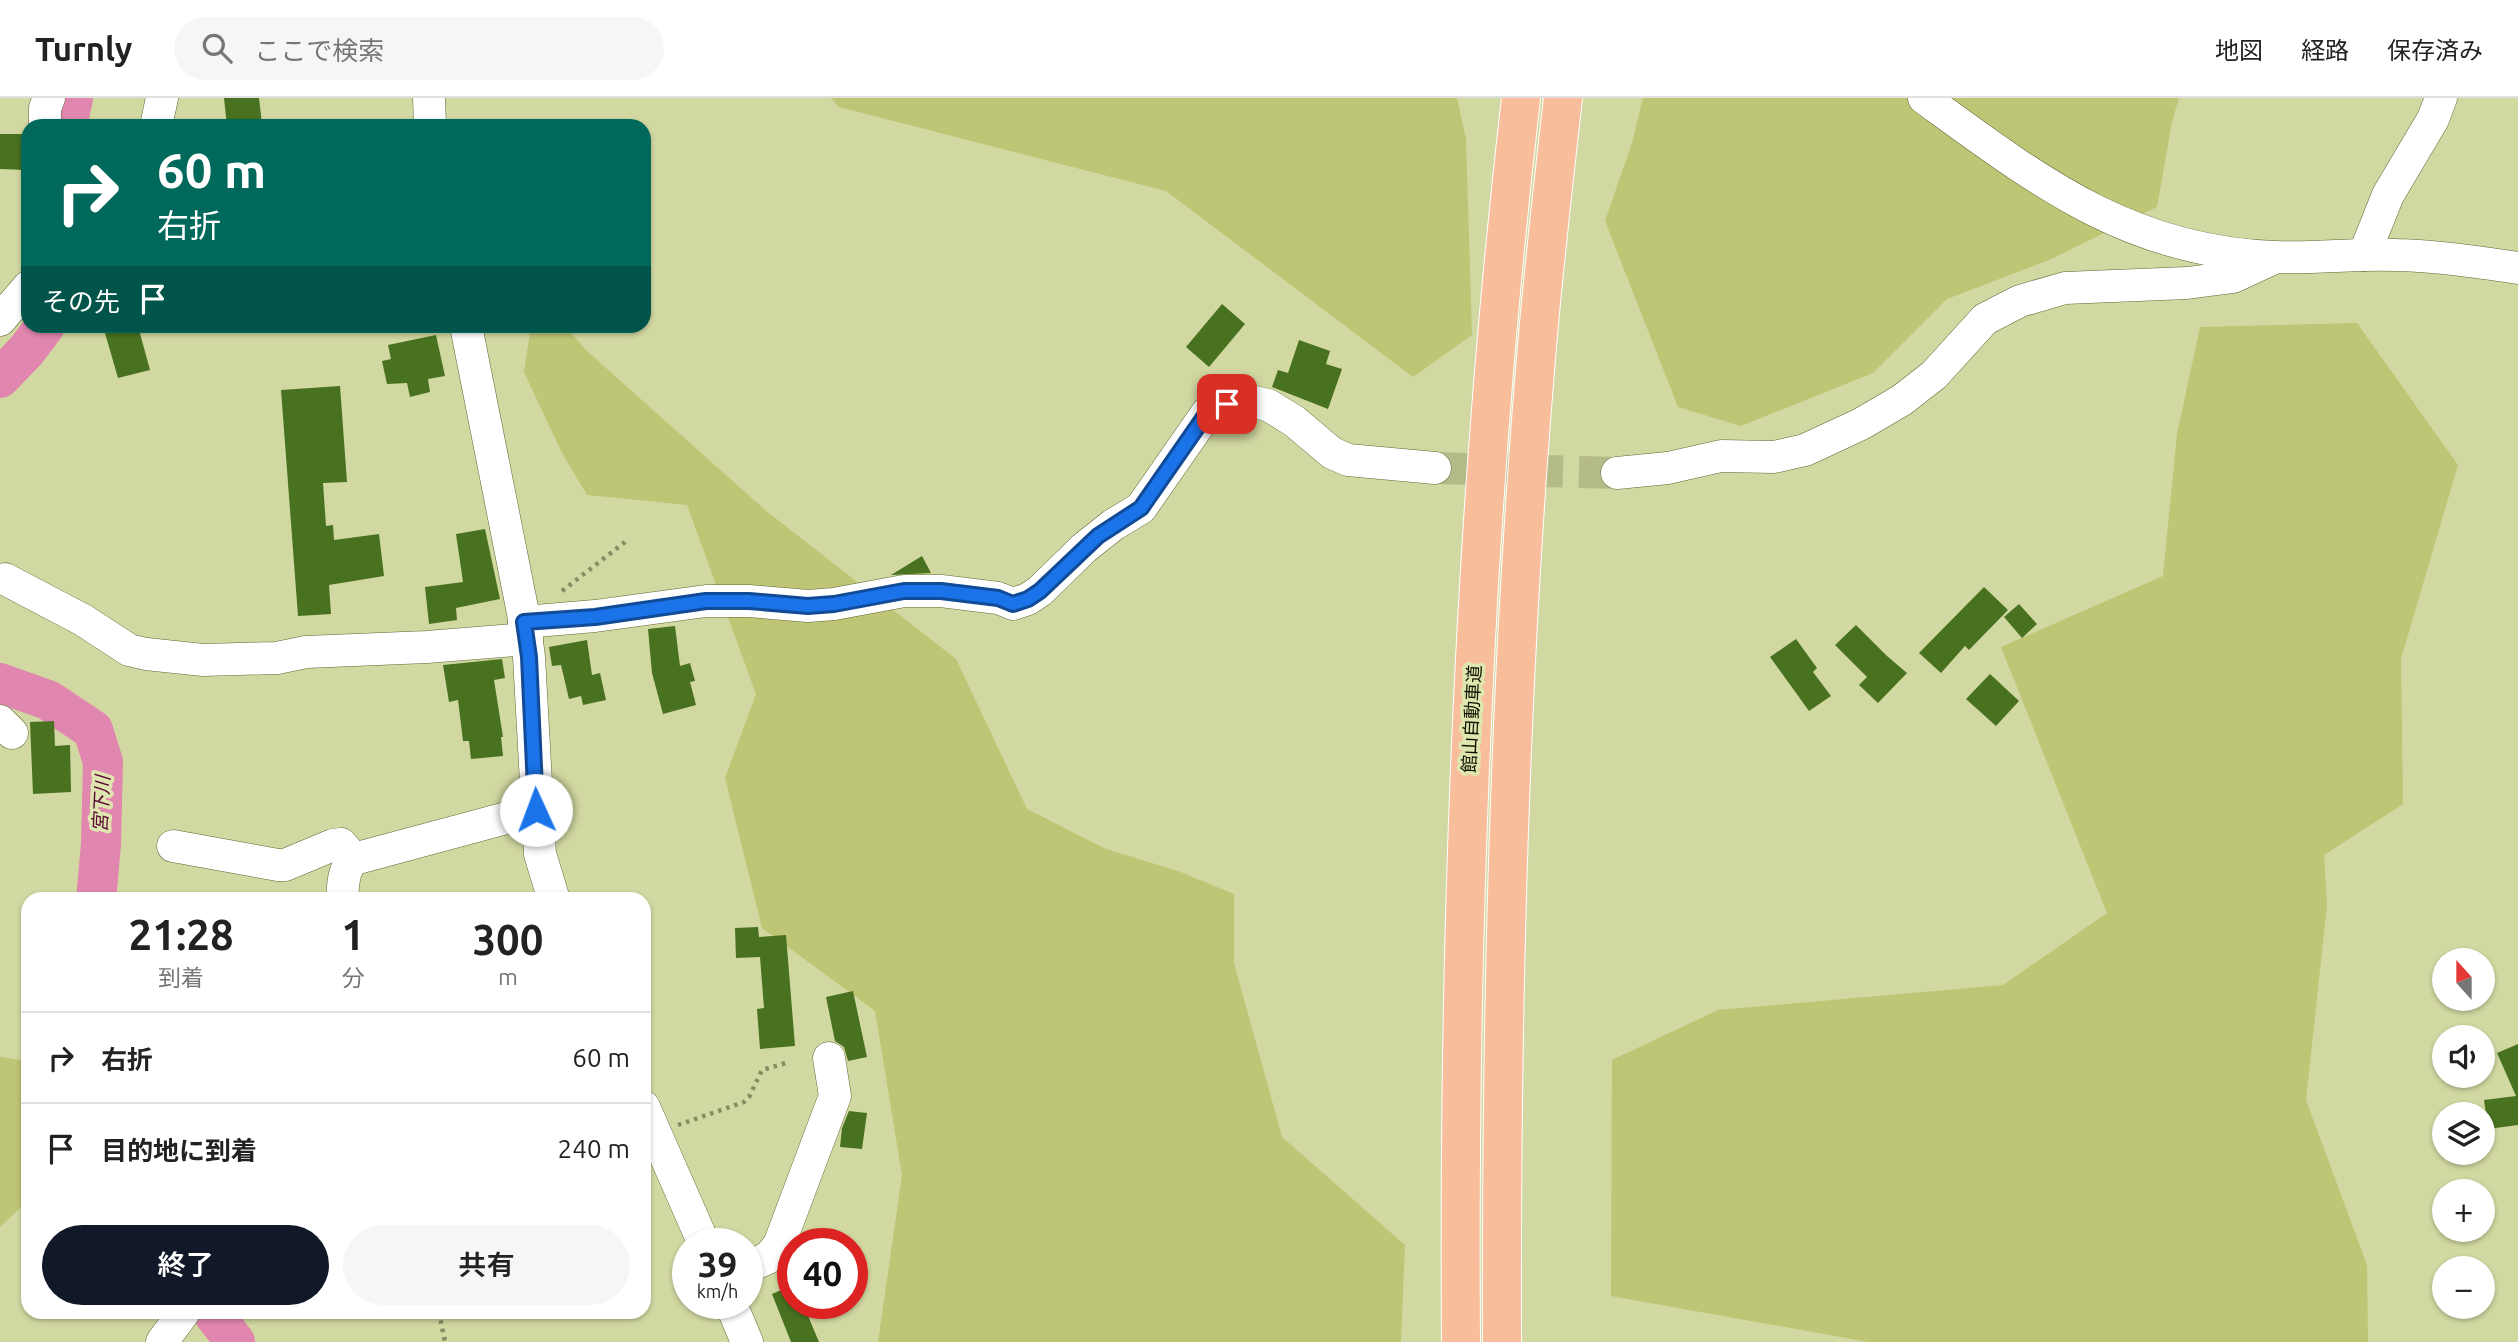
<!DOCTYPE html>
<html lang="ja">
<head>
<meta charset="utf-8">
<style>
  body { margin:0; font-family:Ubuntu,"Noto Sans JP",sans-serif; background:#f6f6f6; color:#222; height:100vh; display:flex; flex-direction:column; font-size:26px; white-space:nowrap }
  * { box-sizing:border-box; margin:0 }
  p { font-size:23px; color:#767676 }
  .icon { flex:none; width:38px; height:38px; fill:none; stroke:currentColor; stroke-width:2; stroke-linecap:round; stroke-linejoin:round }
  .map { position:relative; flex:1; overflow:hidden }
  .drawer { position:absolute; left:21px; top:794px; width:630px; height:427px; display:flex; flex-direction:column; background:#fff; border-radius:21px; box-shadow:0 2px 5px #0004 }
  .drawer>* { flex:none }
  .guide { position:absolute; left:21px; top:21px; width:630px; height:214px; border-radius:21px; box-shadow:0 2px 5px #0004; background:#00695c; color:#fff; overflow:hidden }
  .needle { width:46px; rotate:339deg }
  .fabs { position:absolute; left:2432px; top:850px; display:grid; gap:14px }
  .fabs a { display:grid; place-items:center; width:63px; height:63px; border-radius:50%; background:#fff; box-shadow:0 2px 5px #0004; font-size:35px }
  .speed { position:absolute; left:672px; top:1130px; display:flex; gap:14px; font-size:35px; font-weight:700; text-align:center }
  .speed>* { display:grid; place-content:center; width:91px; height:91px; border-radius:50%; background:#fff; box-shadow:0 2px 5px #0004; line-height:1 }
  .speed small { font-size:18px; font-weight:400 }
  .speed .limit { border:10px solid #d22; background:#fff; color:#111 }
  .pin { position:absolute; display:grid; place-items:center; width:60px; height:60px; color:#fff; margin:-30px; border-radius:14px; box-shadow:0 4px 10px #0006 }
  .me { position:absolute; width:77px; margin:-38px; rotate:358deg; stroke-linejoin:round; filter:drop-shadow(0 0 5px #0008) }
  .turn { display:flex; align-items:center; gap:24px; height:147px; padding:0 21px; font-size:32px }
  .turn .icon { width:91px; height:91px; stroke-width:2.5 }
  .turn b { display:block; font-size:49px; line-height:60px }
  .then { display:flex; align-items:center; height:66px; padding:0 21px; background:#0003; gap:14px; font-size:26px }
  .eta { display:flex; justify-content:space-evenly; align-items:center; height:119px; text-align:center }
  .eta b { font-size:42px; font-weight:600; line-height:49px }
  .cta { display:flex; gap:14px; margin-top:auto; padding:14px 21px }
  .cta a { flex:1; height:80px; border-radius:42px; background:#111827; color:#fff; font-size:28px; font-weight:600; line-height:80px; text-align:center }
  .cta a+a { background:#f6f6f6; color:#222 }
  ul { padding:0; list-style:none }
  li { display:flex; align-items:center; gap:21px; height:91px; padding:0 21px; border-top:2px solid #e0e0e0 }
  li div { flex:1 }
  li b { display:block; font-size:26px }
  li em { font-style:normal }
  header { display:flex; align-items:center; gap:42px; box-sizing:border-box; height:98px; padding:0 35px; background:#fff; border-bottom:2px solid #e0e0e0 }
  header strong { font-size:33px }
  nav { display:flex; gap:38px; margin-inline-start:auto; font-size:24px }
  .search { width:490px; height:63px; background:#f6f6f6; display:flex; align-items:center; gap:18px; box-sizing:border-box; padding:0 24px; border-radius:38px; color:#767676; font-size:26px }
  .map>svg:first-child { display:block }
  .green { fill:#bec575 }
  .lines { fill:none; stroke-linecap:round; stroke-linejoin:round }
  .river { stroke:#e186ae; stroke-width:40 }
  .building { fill:#487220 }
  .minor-tunnel { stroke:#b5ba89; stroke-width:32; stroke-dasharray:32 16; stroke-linecap:butt }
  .minor-casing { stroke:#626633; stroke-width:33 }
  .highway-casing { stroke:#fff; stroke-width:40 }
  .path { stroke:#888c64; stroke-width:4.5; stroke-dasharray:3.5 5; stroke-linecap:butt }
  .minor { stroke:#fff; stroke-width:32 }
  .highway { stroke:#f8be9b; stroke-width:38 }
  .route-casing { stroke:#114b97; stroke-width:18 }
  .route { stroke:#1a73e8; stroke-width:12 }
  .labels { text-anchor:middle; stroke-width:7; stroke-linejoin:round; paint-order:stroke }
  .street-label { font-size:18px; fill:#111201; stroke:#dfe5ae }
  .water-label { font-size:19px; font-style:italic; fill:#590535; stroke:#dfe5ae }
</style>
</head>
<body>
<header>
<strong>Turnly</strong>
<div class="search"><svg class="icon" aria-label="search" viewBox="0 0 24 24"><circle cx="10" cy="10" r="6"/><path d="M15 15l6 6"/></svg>ここで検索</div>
<nav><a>地図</a><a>経路</a><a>保存済み</a></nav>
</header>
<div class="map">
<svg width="2518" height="1244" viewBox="0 0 2518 1244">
  <rect width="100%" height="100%" fill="#d2d8a1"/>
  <g class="green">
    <polygon points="831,0 1457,0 1466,41 1472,237 1413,279 1166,93 839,9"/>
    <polygon points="1643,0 2179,0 2172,24 2157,109 2049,162 1947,201 1873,275 1741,328 1678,309 1605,123 1632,45"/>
    <polygon points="2357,225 2458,367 2401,561 2403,706 2324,757 2327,807 2306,1002 2367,1167 2368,1244 1869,1244 1611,1198 1612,962 1718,912 2003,887 2107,815 2001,549 2163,478 2177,336 2200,229"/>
    <polygon points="531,228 565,228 587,253 765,412 956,561 1027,711 1106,751 1178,773 1234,796 1234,865 1282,1039 1405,1147 1401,1244 878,1244 902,1077 875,913 762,830 725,680 756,596 687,407 587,397 561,353 524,274"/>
    <polygon points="0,959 28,963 28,1102 0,1129"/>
  </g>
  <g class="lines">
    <g class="river">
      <polyline points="67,28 73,0"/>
      <polyline points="0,280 26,253 45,228"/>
      <polyline points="0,585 48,602 93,632 103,664 101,746 96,802"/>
      <polyline points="212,1214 235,1244"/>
    </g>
  </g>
  <g class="building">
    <polygon points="224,0 259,0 262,26 227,28"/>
    <polygon points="0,36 26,36 25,72 0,71"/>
    <polygon points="1222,206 1245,226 1209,269 1186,249"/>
    <polygon points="103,228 138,228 150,272 118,280"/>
    <polygon points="436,237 445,278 428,281 430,294 410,299 407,285 387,286 382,263 391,261 388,247"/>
    <polygon points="1299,242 1330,253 1326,266 1342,271 1328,311 1272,289 1278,272 1288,275"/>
    <polygon points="340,288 347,384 323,385 326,428 333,427 334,442 379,436 384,478 329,487 331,516 298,518 281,292"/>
    <polygon points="485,431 500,501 456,510 457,522 429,526 425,489 463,484 456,436"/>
    <polygon points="922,458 931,475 891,477"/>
    <polygon points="1984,489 2008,512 1969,552 1965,548 1941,575 1919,555"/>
    <polygon points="2019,506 2037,526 2022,540 2004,519"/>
    <polygon points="1856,527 1887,558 1907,575 1878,605 1859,587 1867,579 1835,547"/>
    <polygon points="675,528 680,568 690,565 695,583 690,584 696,607 663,616 652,575 648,531"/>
    <polygon points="1796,541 1817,570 1813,574 1831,598 1809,613 1770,559"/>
    <polygon points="587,542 592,577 600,575 606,602 583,607 581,598 569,601 561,567 552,568 549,549"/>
    <polygon points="502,561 505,580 494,582 503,639 501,639 503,658 471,661 469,643 463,643 458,602 449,604 443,567"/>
    <polygon points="1990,576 2019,603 1996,628 1966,601"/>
    <polygon points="54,623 55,648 70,647 71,694 33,696 30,624"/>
    <polygon points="758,829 759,839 786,837 795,948 760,951 757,911 764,910 760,859 736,860 735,830"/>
    <polygon points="853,893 867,959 848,963 844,949 835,943 826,899"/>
    <polygon points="2518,946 2518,1027 2488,1031 2484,1002 2516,998 2497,955"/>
    <polygon points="849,1013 867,1015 862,1051 840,1049 842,1030"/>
    <polygon points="793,1187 793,1206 803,1206 819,1244 791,1244 772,1196"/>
  </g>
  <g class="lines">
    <polyline class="minor-tunnel" points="1435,370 1617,375"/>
    <g class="minor-casing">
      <g id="minor">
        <polyline points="429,0 430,28"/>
        <path d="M1924,0C2037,82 2129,154 2275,159C2316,161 2356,155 2397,157C2438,158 2478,164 2518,170"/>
        <polyline points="45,28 45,10 49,0"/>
        <polyline points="156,28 162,0"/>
        <polyline points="2364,157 2388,97 2433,21 2441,0"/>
        <polyline points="0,222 28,189"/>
        <polyline points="466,228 523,515 529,559 540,756 554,802"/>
        <polyline points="1617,375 1668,370 1721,358 1774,359 1805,352 1861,326 1902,302 1934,277 1985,221 2020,203 2065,190 2187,185 2233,179 2274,160"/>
        <polyline points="5,481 83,522 129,552 146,556 203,562 277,560 306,554 427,549 527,541"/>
        <polyline points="524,524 595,518 706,503 749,503 808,508 834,506 904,493 941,493 998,500 1013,506 1028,501 1040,493 1084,450 1113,427 1141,410 1207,315 1227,306 1245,302 1268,307 1294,323 1332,355 1348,362 1435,370"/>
        <polyline points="0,623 12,635"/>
        <polyline points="173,748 278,767 285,767 333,747 341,746 354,761"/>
        <path d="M342,802C343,787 343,771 354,761L536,712"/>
        <polyline points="644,1009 704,1146"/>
        <polyline points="747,1169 768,1160 779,1147 835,998 829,960"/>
        <polyline points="731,1206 747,1244"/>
        <polyline points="162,1244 184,1214"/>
      </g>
    </g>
    <g class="highway-casing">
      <g id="highway">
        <path d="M1461,1244C1458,829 1473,413 1521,0"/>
        <path d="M1502,1244C1501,908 1509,571 1538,237C1545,158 1554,79 1563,0"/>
      </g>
    </g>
    <g class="path">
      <polyline points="562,493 625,444"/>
      <polyline points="678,1027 744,1004 749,999 762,972 786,965"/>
      <polyline points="439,1214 445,1244"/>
    </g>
    <use href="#minor" class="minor"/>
    <use href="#highway" class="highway"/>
  </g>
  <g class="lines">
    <g class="route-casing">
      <polyline id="route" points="536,712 529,559 524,524 595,519 706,503 749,503 808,508 834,506 904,493 941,493 998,500 1013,506 1028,501 1040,493 1098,438 1141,410 1207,315 1227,306"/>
    </g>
    <use href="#route" class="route"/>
  </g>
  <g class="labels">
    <g class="street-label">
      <text transform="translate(1472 621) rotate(-87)" y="6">館山自動車道</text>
    </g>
    <g class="water-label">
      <text transform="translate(101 706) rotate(-87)" y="7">宮下川</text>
    </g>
  </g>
</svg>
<div class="fabs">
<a><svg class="needle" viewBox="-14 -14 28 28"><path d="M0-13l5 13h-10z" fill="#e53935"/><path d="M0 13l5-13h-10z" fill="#767676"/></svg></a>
<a><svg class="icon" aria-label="sound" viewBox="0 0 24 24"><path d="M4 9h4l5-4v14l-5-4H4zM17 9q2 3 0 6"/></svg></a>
<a><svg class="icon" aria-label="layers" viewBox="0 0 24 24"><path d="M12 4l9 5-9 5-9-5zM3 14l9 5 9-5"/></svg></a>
<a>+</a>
<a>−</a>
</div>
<div class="speed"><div>39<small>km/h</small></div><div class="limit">40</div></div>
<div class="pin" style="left:1227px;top:306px;background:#d93025"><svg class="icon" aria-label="arrive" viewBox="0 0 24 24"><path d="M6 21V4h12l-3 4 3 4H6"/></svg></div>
<svg class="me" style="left:536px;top:712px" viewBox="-20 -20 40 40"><circle r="19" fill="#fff"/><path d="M0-13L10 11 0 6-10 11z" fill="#1a73e8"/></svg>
<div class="guide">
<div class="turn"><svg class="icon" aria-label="right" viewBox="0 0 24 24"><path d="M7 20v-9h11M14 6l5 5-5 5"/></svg><div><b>60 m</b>右折</div></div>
<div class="then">その先<svg class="icon" aria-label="arrive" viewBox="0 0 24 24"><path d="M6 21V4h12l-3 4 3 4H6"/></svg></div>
</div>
<section class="drawer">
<div class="eta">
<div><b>21:28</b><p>到着</p></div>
<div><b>1</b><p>分</p></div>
<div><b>300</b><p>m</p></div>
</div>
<ul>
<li><svg class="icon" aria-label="right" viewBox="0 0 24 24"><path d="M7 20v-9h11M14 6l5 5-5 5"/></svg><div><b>右折</b></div><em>60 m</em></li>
<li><svg class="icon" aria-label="arrive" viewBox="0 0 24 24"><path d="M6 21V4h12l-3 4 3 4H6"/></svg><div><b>目的地に到着</b></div><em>240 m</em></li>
</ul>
<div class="cta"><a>終了</a><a>共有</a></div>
</section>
</div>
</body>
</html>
